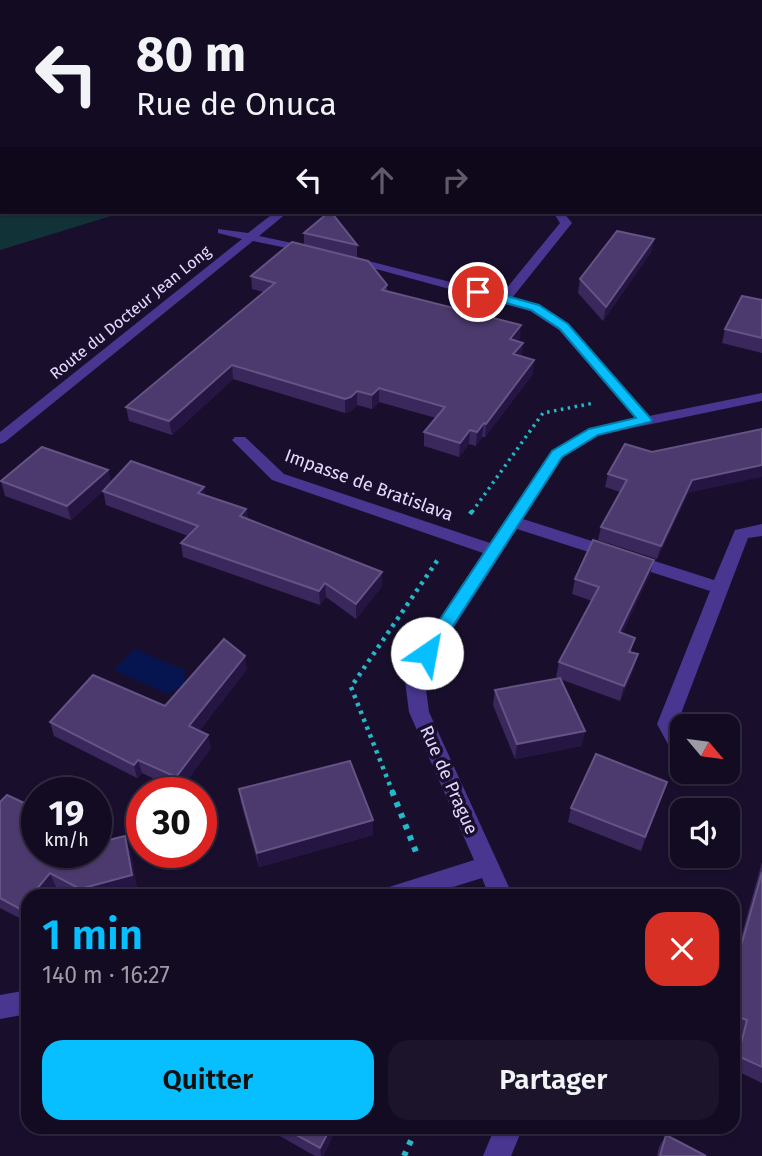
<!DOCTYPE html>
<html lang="fr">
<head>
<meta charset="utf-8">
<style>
  body { margin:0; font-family:"Fira Sans",sans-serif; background:#1c142a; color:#f1f3f6; height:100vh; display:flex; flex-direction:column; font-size:26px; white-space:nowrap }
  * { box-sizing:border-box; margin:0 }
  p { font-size:23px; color:#9d9ba5 }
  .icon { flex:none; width:38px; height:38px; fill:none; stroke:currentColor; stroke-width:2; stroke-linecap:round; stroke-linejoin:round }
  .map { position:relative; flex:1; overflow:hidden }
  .drawer { position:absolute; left:21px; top:889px; width:719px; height:245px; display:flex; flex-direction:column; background:#130b22; border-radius:21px; box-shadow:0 2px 5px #0004,0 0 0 2px #322b40 }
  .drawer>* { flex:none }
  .hud { position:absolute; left:0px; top:0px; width:763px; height:214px; box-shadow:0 2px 5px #0004,0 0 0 2px #322b40; background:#130b22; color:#f1f3f6; overflow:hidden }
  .needle { width:46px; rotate:119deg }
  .controls { position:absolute; left:670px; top:714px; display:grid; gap:14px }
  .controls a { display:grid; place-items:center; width:70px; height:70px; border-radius:14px; background:#130b22; box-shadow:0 2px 5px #0004,0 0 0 2px #322b40; font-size:35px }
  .speed { position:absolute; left:21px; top:777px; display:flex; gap:14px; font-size:35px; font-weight:700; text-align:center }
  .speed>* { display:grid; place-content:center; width:91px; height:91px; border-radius:50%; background:#130b22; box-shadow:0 2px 5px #0004,0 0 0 2px #322b40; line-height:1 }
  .speed small { font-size:18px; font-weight:400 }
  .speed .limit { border:10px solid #d22; background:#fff; color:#111 }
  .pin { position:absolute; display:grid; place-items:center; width:60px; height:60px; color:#fff; margin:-30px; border:4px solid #fff; border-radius:50%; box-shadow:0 2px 7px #0007 }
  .me { position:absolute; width:77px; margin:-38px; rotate:33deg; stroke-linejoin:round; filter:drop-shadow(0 0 5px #0008) }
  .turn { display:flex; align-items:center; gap:24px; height:147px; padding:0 21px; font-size:32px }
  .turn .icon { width:91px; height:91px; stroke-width:2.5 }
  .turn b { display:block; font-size:49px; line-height:60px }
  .lanes { display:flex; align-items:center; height:66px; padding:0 21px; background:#0003; justify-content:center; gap:35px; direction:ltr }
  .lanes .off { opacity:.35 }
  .round { display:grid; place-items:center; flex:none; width:74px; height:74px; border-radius:21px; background:#1c142a }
  .overview { display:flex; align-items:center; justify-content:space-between; height:119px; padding:0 21px }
  h1 { font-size:42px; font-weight:600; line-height:52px; color:#07beff }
  .cta { display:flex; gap:14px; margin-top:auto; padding:14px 21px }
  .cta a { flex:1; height:80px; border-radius:21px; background:#07beff; color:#111; font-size:28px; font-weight:600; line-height:80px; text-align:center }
  .cta a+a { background:#1c142a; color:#f1f3f6 }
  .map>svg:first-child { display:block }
  .green { fill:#113338 }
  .water { fill:#061550 }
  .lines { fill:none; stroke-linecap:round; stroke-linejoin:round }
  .path-far3 { stroke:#25b8c9; stroke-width:2; stroke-dasharray:2 2.5; stroke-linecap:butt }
  .path-far2 { stroke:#25b8c9; stroke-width:3.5; stroke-dasharray:2.5 4.5; stroke-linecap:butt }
  .path-far1 { stroke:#25b8c9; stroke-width:4.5; stroke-dasharray:3.5 5; stroke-linecap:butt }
  .path { stroke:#25b8c9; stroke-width:6; stroke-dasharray:5 7; stroke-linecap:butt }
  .lane { fill:#483690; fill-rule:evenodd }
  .street { fill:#483690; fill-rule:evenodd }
  .wall { fill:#3a275c }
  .shaded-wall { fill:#251542 }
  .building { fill:#4c3a6e; stroke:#645384; stroke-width:2 }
  .route { fill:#07beff; stroke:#057ca6; stroke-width:2 }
  .labels { text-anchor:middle; stroke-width:7; stroke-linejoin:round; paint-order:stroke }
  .far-street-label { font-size:16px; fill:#e5dbff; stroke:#190f2d }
  .street-label { font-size:18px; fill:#e5dbff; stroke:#190f2d }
</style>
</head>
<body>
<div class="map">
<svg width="762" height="1156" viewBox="0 0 762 1156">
  <rect width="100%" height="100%" fill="#190f2d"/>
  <polygon class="green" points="0,0 476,0 2,2 2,212 124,212 0,250"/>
  <polygon class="water" points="134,649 187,671 184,675 186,684 168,694 114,670"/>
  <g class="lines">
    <g class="path-far3">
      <polyline points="11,2 16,0"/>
      <polyline points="123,2 125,0"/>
    </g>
    <polyline class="path-far2" points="472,512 543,413 594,403"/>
    <g class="path-far1">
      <polyline points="470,514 473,510"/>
      <polyline points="393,793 351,687 439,558"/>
    </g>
    <g class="path">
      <polyline points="392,791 418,857"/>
      <polyline points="404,1156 417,1127"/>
    </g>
    <g class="lane">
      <polygon points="220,0 229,0 227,2"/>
      <rect x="0" y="41" width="2" height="4"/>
    </g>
    <g class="street">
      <polygon points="505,0 513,0 504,2"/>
      <polygon points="755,0 762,0 762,3 761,2"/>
      <polygon points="275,212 288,212 259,236 316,248 316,254 253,241 5,442 0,444 0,432 242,239 218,233 218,229 248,233"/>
      <polygon points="553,212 563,212 572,223 512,298 540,305 569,324 649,416 762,393 762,401 599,435 563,457 523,519 714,580 735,530 762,524 762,536 748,538 677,724 682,733 682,759 675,757 657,724 710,591 517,529 424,674 429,712 513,896 489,896 482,878 424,896 379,896 383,889 474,860 409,712 404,673 483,553 272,480 232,440 235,437 245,437 284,474 490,543 552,451 589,429 636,419 559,330 530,311 343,260 349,256 501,295 560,223"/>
      <polygon points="28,990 28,1014 0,1019 0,995"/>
      <polygon points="495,1127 523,1127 511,1156 483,1156"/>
    </g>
  </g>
  <g class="wall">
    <polygon points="304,233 357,245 357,258 387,285 387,292 520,338 517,341 521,357 533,374 485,437 482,437 476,446 469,444 459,457 424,446 424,432 436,418 379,402 372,409 357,405 351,411 345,413 233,379 172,435 129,421 126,407 263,292 252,289 251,276 304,245"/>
    <polygon points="654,239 651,252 603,321 578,293 580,279"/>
    <polygon points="762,300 762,353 722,343 725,329"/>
    <polygon points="108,470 111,483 206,495 246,509 248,519 382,586 356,619 326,597 320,605 183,557 181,543 188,536 106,505 103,491 71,520 5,496 1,481"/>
    <polygon points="608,474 688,493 657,559 598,540 601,527 620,492 605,487"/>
    <polygon points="654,560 650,574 622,633 632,652 634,669 620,701 560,679 585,731 581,746 515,759 493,705 495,690 559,678 556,677 559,662 592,601 572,594 575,579"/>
    <polygon points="247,669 199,731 211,748 179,791 142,773 137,778 54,736 50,722 165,706"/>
    <polygon points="239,789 373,835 259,867 241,803"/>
    <polygon points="662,796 641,851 568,822 571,808"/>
    <polygon points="0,802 37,852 130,850 137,889 112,896 72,896 56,887 27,922 0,908"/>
    <polygon points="762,862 762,1083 733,1069 733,1059 740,1033 733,1030 733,943 739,945"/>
    <polygon points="264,1127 337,1127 323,1156 315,1156"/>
    <polygon points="666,1135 706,1156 657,1156 659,1147"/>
  </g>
  <g class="shaded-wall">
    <polygon points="654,239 651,252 603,321 606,307"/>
    <polygon points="521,325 520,338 508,352 510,339"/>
    <polygon points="523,343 522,356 512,368 513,354"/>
    <polygon points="534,360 533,374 485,437 486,424"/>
    <polygon points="232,365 233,379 172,435 169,421"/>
    <polygon points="379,388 379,402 372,409 372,395"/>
    <polygon points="357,391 357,405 351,411 345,413 345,399"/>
    <polygon points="484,423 482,437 476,446 477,432"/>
    <polygon points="470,430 469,444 459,457 460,443"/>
    <polygon points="762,465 762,477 688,493 657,559 661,546 692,480"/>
    <polygon points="108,470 111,484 71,520 67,506"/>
    <polygon points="204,487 206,501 198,493"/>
    <polygon points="246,509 248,523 240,516"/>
    <polygon points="654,560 650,574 616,647 619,632"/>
    <polygon points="382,572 382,586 356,619 356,604"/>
    <polygon points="325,583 326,597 320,605 319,591"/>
    <polygon points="638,654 634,669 620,701 624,686"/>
    <polygon points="245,656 247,669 192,740 189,726"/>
    <polygon points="585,731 581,746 515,759 517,744"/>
    <polygon points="208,735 211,748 179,791 176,777"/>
    <polygon points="138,760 142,773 137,778 134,765"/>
    <polygon points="667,782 662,796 641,851 645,837"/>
    <polygon points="373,820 373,835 259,867 257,853"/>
    <polygon points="125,836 130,850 137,889 112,896 83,896 80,889"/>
    <polygon points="50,873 56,887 48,896 31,896"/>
    <polygon points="28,899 28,921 27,922 20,909"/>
    <polygon points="331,1127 337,1127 323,1156 321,1156 320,1148"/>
  </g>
  <g class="building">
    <polygon points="548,0 738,0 736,2 545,2"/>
    <polygon points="329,212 331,212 357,245 304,233"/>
    <polygon points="617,231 654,239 606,307 580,279"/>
    <polygon points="292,242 368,261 387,285 382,290 521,325 510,339 523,343 513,354 534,360 486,424 484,423 477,432 470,430 460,443 424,432 445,407 379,388 372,395 357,391 351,397 345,399 232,365 169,421 126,407 275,283 251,276"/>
    <polygon points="742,296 762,300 762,338 725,329"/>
    <polygon points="762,429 762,465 692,480 661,546 601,527 627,480 608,474 625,444 652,452"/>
    <polygon points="42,447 108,470 67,506 1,481"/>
    <polygon points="131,461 204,487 198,493 246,509 240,516 382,572 356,604 325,583 319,591 181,543 198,526 103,491"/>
    <polygon points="593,540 654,560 619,632 635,638 629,652 638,654 624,686 559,662 599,587 575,579"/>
    <polygon points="224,639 245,656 189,726 208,735 176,777 138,760 134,765 50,722 93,675 165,706"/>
    <polygon points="560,678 585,731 517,744 495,690"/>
    <polygon points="596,754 667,782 645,837 571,808"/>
    <polygon points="350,761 373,820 257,853 239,789"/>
    <polygon points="7,795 37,809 37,852 55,852 53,855 62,852 96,852 96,843 125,836 132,875 80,889 50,873 31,896 28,896 28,899 20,909 0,898 0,802"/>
    <polygon points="762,872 762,1067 738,1056 747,1020 733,1015 733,943 741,946"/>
    <polygon points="282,1127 331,1127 320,1148"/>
    <polygon points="666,1135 706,1156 660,1156"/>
  </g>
  <polygon class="route" points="478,288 539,305 568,324 652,420 650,422 598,435 562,457 433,657 421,657 419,653 421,648 552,451 589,429 636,418 560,329 531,310 474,294 474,289"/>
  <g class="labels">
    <g class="far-street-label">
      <text transform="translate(130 312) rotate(-39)" y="6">Route du Docteur Jean Long</text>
    </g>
    <g class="street-label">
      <text transform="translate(369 485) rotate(20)" y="6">Impasse de Bratislava</text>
      <text transform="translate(449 780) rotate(66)" y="6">Rue de Prague</text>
    </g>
  </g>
</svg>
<div class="controls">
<a><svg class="needle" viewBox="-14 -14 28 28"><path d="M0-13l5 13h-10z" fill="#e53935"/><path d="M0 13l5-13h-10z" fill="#9d9ba5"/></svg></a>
<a><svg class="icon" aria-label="sound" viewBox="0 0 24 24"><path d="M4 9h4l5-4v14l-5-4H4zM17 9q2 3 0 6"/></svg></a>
</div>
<div class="speed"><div>19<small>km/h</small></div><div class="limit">30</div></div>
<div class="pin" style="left:478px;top:292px;background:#d93025"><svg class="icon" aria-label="arrive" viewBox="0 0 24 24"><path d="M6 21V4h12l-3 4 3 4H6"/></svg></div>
<svg class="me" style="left:427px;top:653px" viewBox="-20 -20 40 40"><circle r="19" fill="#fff"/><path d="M0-13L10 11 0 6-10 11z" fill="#07beff"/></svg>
<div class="hud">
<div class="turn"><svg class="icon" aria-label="left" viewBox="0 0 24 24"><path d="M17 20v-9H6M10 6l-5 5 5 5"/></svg><div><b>80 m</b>Rue de Onuca</div></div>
<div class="lanes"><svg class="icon" aria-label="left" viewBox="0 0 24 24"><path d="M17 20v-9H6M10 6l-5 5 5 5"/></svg><svg class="icon off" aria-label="ahead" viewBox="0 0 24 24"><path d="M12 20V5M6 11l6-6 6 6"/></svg><svg class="icon off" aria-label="right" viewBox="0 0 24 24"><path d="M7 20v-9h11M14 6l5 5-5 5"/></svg></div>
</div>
<section class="drawer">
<div class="overview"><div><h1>1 min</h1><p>140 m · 16:27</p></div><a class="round" style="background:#d93025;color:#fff"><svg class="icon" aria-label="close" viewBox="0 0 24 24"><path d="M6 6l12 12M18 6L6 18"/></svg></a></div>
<div class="cta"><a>Quitter</a><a>Partager</a></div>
</section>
</div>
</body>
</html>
